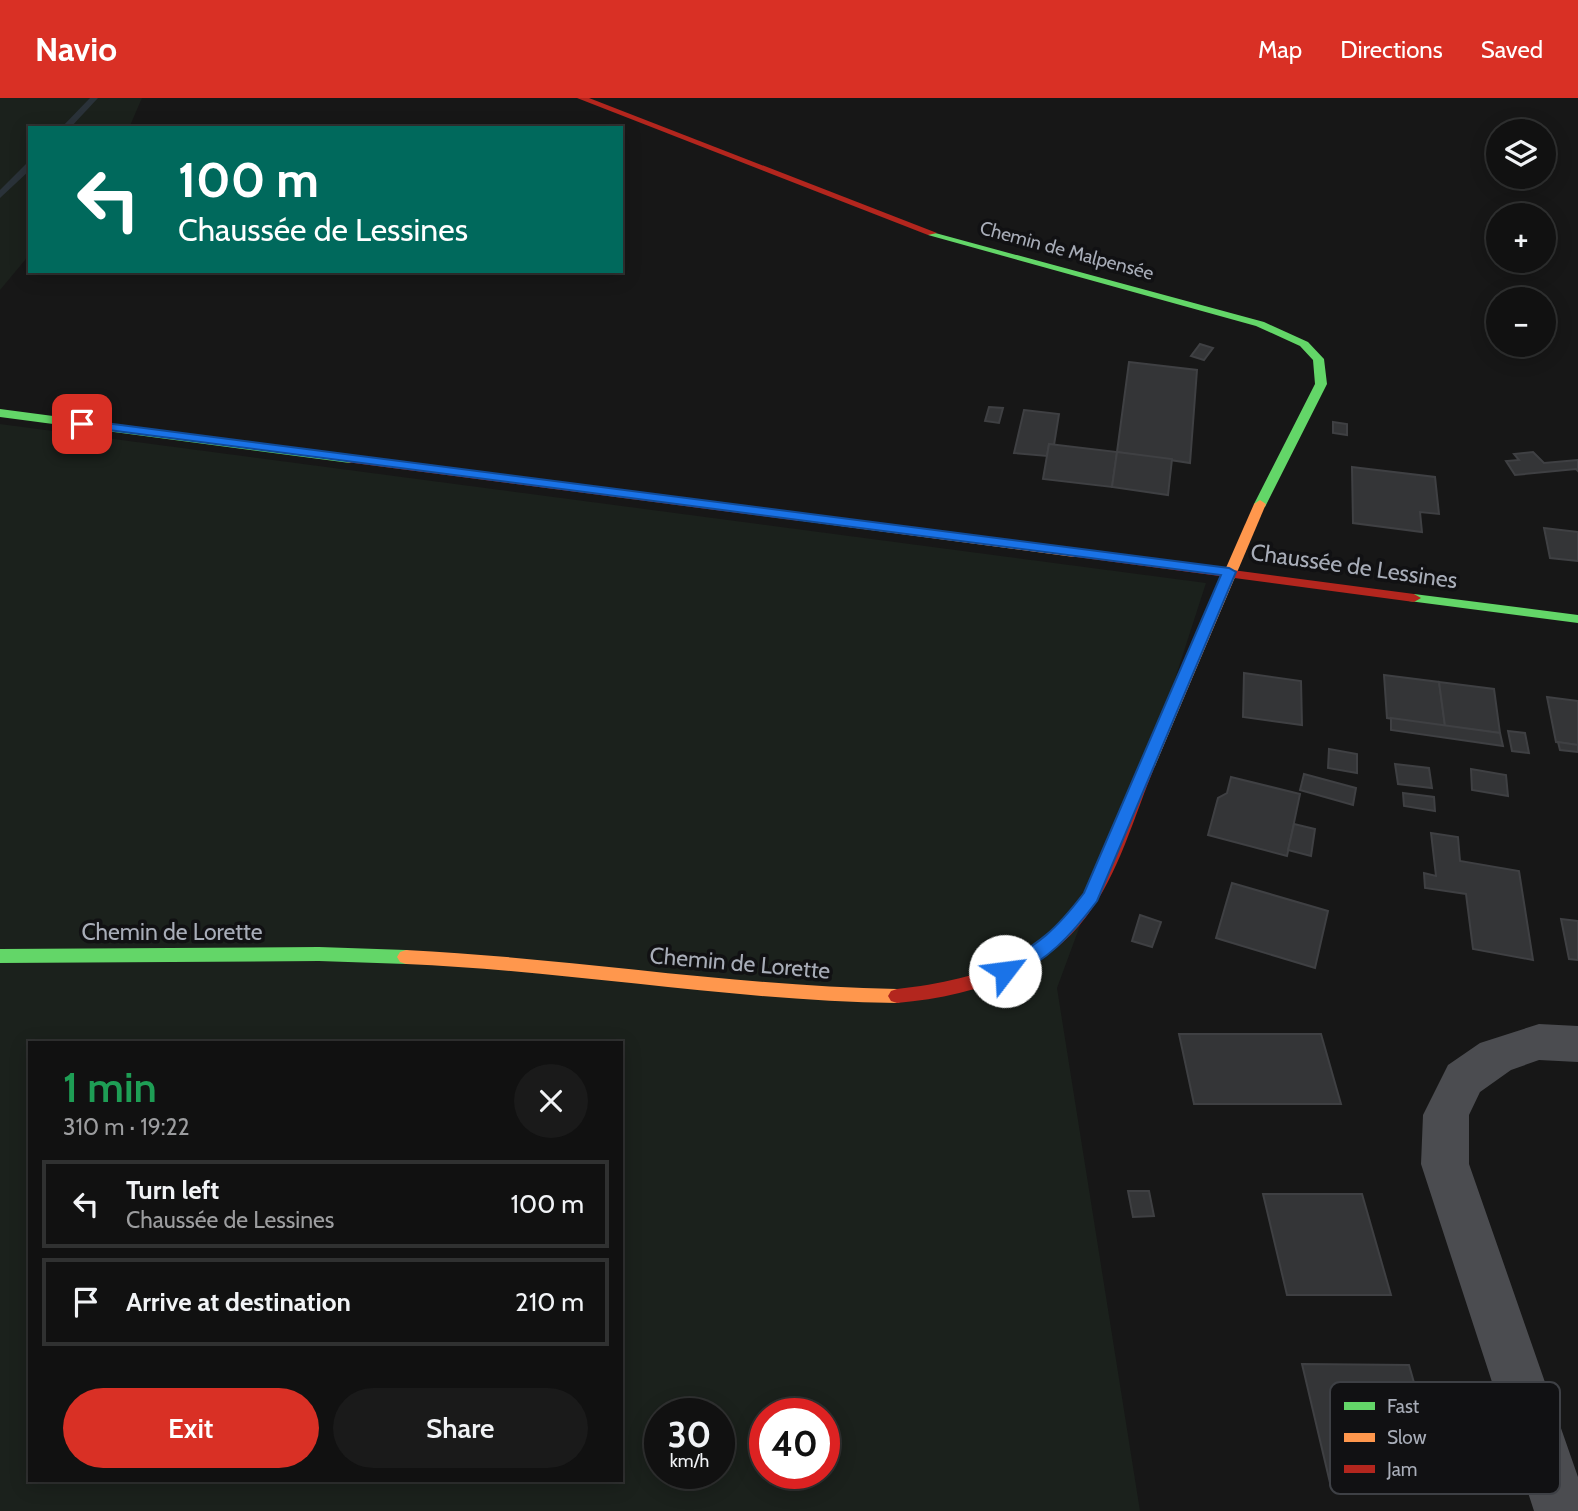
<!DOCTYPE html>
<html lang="en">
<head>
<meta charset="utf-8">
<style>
  body { margin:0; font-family:Cabin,sans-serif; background:#1a1a1a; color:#f1f3f6; height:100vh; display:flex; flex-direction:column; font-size:26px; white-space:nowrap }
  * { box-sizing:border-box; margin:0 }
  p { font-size:23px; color:#9c9d9f }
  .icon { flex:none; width:38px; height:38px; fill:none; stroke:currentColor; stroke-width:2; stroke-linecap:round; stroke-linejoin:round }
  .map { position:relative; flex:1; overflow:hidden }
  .details { position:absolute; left:28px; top:943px; width:595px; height:441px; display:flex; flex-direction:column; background:#111; border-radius:0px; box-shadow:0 4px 18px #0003,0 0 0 2px #303131 }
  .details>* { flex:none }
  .banner { position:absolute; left:28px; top:28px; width:595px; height:147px; border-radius:0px; box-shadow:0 4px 18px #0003,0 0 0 2px #303131; background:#00695c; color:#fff; overflow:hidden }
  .tools { position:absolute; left:1486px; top:21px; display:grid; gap:14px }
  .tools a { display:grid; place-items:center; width:70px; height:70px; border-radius:50%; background:#111; box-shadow:0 4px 18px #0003,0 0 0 2px #303131; font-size:35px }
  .speed { position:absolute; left:644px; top:1300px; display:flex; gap:14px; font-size:35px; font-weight:700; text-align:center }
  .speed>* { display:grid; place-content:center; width:91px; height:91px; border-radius:50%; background:#111; box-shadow:0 4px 18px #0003,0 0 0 2px #303131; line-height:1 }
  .speed small { font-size:18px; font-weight:400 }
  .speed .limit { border:10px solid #d22; background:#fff; color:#111 }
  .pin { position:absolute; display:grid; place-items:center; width:60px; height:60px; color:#fff; margin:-30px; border-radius:14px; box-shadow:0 4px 10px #0006 }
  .me { position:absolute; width:77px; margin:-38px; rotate:60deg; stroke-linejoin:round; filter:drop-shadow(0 0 5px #0008) }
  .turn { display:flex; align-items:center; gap:24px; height:147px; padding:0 35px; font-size:32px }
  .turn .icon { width:91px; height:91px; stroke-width:2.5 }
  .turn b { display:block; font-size:49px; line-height:60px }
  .round { display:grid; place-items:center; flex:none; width:74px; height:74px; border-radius:37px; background:#1a1a1a }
  .headline { display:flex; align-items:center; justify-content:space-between; height:119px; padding:0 35px }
  h1 { font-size:42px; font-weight:600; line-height:52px; color:#1e9e55 }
  .button { display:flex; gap:14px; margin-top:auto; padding:14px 35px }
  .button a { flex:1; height:80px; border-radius:42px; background:#d93025; color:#fff; font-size:28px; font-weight:600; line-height:80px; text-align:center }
  .button a+a { background:#1a1a1a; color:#f1f3f6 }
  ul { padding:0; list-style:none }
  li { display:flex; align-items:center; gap:21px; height:88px; margin:0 14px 10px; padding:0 21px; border:4px solid #303131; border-radius:0px }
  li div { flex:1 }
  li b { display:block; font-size:26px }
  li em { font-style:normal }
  header { display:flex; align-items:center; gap:42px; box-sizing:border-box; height:98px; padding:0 35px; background:#d93025; color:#fff }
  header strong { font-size:33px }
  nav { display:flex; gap:38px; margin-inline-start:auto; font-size:24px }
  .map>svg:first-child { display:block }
  .green { fill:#1b211c; fill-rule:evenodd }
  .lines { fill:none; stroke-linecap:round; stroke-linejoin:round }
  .stream { fill:#2a3239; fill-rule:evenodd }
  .building { fill:#343537; stroke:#3f4043; stroke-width:2 }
  .street { fill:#4b4c50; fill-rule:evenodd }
  .fast { fill:#63d668; fill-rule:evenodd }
  .slow { fill:#ff974d; fill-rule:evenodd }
  .jam { fill:#b3261e; fill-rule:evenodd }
  .route { fill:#1a73e8; stroke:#114b97; stroke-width:2 }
  .labels { text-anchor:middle; stroke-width:7; stroke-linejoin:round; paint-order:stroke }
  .far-street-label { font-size:19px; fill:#a8adb8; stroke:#111113 }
  .street-label { font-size:23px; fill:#a8adb8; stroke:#111113 }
  .key { fill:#111113; stroke:#3e4045; stroke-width:2 }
  .key-label { font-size:19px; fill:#a8adb8 }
</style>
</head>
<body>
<header>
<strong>Navio</strong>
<nav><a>Map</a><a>Directions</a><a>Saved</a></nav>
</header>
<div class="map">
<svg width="1578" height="1413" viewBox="0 0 1578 1413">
  <rect width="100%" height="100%" fill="#171717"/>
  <g class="green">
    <polygon points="0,0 142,0 129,30 30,30 30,156 0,192"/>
    <path d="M0,326L1206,485L1143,680L1091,798L1057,890L1140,1413H0ZM30,945H621V1382H30ZM660,1316H719V1376H660ZM765,1316H824V1376H765Z"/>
  </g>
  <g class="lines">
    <g class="stream">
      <polygon points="90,0 98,0 70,30 61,30"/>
      <polygon points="27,65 30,65 30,72 0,100 0,92"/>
    </g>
  </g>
  <g class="building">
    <polygon points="1200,246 1213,250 1204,262 1191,258"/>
    <polygon points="1129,264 1197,272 1190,365 1117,354"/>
    <polygon points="989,309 1003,310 999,325 985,323"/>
    <polygon points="1024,312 1059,316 1054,347 1049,346 1047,358 1014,355"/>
    <polygon points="1333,324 1347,326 1347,337 1333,335"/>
    <polygon points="1049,346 1117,354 1112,389 1043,381"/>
    <polygon points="1117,354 1172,361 1168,397 1112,389"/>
    <polygon points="1533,354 1544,365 1578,362 1578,373 1576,371 1515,377 1506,363 1519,362 1514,356"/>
    <polygon points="1352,369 1435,379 1439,416 1420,414 1422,434 1353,425"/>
    <polygon points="1544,430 1578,434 1578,463 1550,460"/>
    <polygon points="1244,575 1301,583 1302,627 1243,619"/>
    <polygon points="1384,577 1439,584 1445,628 1387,620"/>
    <polygon points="1439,584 1494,591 1500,635 1445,628"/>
    <polygon points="1547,599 1578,603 1578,647 1556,644"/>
    <polygon points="1391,620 1500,635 1503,648 1391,632"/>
    <polygon points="1508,633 1525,635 1529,655 1512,653"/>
    <polygon points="1558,644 1578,647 1578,654 1560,652"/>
    <polygon points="1329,651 1357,656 1357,675 1328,670"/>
    <polygon points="1395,666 1429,670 1432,690 1398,686"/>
    <polygon points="1471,671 1506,677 1508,698 1472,692"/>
    <polygon points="1304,676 1356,690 1353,707 1300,692"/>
    <polygon points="1231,679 1300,696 1287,758 1208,737 1218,700 1227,695"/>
    <polygon points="1403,695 1434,699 1435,713 1404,708"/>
    <polygon points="1294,726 1315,731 1311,758 1288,752"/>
    <polygon points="1431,735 1458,739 1460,763 1519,773 1533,862 1473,851 1466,796 1425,790 1424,775 1436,778"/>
    <polygon points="1232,785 1328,813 1315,870 1216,840"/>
    <polygon points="1140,817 1161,824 1152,849 1132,843"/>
    <polygon points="1561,821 1578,823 1578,862 1569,861"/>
    <polygon points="1179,936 1321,936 1341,1006 1194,1006"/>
    <polygon points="1128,1093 1149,1093 1154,1118 1133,1119"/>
    <polygon points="1263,1096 1362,1096 1391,1197 1287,1197"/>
    <polygon points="1302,1266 1409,1267 1444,1391 1331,1389"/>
  </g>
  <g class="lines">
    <polygon class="street" points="1539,926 1578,928 1578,964 1539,962 1511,972 1480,994 1469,1017 1469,1066 1578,1379 1578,1413 1534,1413 1421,1066 1423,1017 1448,967 1480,945"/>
    <g class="fast">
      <polygon points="928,133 1264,224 1308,244 1324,261 1327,286 1265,409 1260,410 1254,406 1315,286 1313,262 1300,248 1256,228 928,137"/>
      <polygon points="0,311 350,357 356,361 350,365 0,319"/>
      <polygon points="1414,496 1578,517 1578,525 1409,503 1407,500 1409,497"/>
      <polygon points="319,849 406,852 412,854 415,859 412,864 406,866 319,863 0,865 0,851"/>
    </g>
    <g class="slow">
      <polygon points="1260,402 1266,406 1155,668 1152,672 1142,672 1139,668 1254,406"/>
      <polygon points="800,415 1074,451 1081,455 1074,459 795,422 795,416"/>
      <path d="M406,852C570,860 733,888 897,891L903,893L906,898L903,903L897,905C733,903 570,873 406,866L400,864L397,859L400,854Z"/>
    </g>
    <g class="jam">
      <polygon points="577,0 589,0 937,135 928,137"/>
      <polygon points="350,357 800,415 806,419 800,423 346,364 346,358"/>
      <polygon points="1074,451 1414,496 1421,500 1414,504 1069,458 1069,452"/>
      <path d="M1147,663L1155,668C1134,718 1119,776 1086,819C1041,879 968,898 897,905L891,903L888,898L891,893L897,891C964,884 1033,866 1075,809C1105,768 1120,714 1139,668Z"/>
    </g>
  </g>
  <path class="route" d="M82,322L1229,470L1236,474L1097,803C1073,835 1045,867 1005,880L999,878L996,873L999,868C1040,845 1055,833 1084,795L1221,477L78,328V323Z"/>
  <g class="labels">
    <g class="far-street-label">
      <text transform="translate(1067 152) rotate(15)" y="7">Chemin de Malpensée</text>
    </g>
    <g class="street-label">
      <text transform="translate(1354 468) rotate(8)" y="8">Chaussée de Lessines</text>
      <text x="172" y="842">Chemin de Lorette</text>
      <text transform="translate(740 865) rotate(5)" y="8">Chemin de Lorette</text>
    </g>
  </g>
  <rect x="1330" y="1284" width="230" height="112" rx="10" class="key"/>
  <rect x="1344" y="1304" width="31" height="8" fill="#63d668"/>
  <rect x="1344" y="1335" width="31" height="9" fill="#ff974d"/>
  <rect x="1344" y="1367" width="31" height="8" fill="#b3261e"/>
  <g class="key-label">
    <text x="1387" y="1315">Fast</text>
    <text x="1387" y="1346">Slow</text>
    <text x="1387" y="1378">Jam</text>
  </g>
</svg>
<div class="tools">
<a><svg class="icon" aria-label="layers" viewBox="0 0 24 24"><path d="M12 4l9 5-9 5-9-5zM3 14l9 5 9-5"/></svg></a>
<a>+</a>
<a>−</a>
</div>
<div class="speed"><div>30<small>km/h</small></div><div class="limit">40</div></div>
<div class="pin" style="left:82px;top:326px;background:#d93025"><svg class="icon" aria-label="arrive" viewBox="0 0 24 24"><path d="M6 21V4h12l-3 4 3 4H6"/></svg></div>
<svg class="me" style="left:1005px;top:873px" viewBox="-20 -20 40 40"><circle r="19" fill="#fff"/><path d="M0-13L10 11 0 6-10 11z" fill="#1a73e8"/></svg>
<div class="banner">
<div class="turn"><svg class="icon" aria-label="left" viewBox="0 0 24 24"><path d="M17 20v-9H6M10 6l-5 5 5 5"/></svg><div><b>100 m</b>Chaussée de Lessines</div></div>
</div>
<section class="details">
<div class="headline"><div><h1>1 min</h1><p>310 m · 19:22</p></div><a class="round"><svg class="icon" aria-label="close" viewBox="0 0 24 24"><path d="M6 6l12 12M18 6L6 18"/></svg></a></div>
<ul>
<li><svg class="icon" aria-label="left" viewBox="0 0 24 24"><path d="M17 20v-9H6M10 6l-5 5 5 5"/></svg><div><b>Turn left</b><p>Chaussée de Lessines</p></div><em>100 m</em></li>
<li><svg class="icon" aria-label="arrive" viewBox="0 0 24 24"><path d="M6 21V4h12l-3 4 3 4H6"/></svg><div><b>Arrive at destination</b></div><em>210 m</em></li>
</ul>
<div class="button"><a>Exit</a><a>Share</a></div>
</section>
</div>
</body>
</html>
